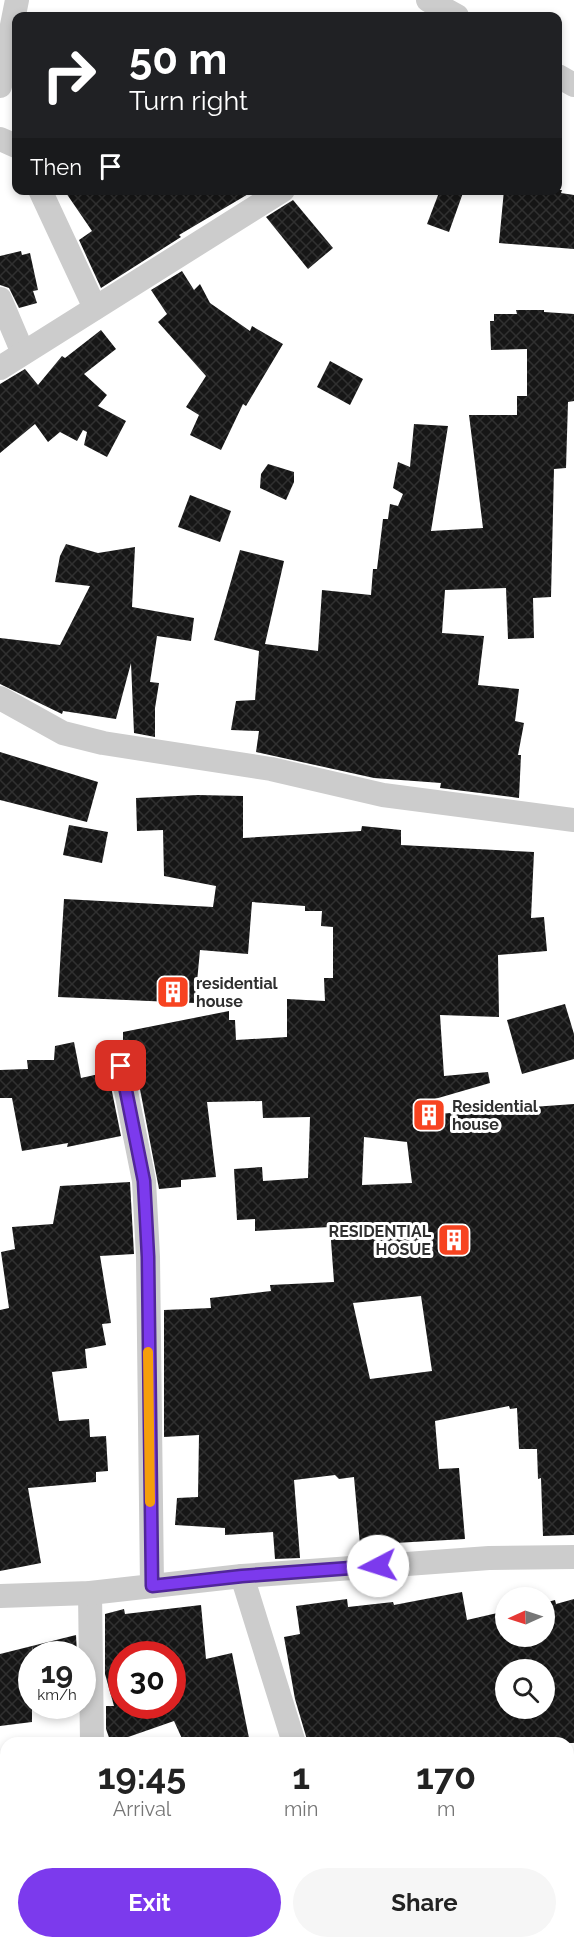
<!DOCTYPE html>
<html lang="en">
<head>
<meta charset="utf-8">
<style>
  body { margin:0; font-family:Raleway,sans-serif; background:#f6f6f6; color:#222; height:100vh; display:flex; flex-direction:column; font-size:22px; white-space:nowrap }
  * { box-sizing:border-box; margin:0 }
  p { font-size:20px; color:#767676 }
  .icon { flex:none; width:33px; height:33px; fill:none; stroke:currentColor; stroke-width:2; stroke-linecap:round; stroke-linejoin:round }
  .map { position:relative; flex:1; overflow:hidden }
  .sheet { position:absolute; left:0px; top:1737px; width:574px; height:212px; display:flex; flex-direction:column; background:#fff; border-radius:18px 18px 0 0; box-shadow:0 3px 9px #0003 }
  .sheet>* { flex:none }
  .banner { position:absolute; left:12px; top:12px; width:550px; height:183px; border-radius:12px; box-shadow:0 3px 9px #0003; background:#202124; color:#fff; overflow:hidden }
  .needle { width:39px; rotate:267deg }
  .tools { position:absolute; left:495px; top:1587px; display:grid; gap:12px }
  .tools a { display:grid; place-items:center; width:60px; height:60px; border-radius:50%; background:#fff; box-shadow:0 3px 9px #0003; font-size:30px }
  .speed { position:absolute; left:18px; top:1641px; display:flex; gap:12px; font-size:30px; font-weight:700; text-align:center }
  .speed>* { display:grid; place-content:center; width:78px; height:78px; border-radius:50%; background:#fff; box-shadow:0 3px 9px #0003; line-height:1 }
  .speed small { font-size:15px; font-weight:400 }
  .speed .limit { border:9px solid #d22; background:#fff; color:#111 }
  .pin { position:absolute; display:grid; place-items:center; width:51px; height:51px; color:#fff; margin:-26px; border-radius:12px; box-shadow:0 3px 9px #0006 }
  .me { position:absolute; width:66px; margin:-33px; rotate:265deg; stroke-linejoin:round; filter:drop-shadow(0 0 4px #0008) }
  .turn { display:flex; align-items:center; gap:21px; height:126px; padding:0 18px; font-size:27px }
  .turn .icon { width:78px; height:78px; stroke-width:2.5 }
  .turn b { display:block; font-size:42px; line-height:51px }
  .then { display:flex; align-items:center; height:57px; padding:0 18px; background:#0003; gap:12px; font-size:22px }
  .eta { display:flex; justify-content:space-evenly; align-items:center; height:102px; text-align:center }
  .eta b { font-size:36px; font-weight:700; line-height:42px }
  .primary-button { display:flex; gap:12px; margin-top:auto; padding:12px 18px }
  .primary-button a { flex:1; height:69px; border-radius:36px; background:#7c3aed; color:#fff; font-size:24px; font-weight:700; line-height:69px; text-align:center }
  .primary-button a+a { background:#f6f6f6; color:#222 }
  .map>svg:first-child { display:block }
  .building { fill:url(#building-cross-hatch); fill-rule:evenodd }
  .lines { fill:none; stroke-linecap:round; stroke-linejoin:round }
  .street { stroke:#ccc; stroke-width:24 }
  .route-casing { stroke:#51269a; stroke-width:15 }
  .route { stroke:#7c3aed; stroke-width:10 }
  .slow { stroke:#f59e0b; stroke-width:10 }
  .labels { text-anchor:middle; stroke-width:6; stroke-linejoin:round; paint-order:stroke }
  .poi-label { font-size:16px; font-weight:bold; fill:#2f2f2f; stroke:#fff; text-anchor:start }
</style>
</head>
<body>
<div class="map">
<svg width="574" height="1948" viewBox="0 0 574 1948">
  <defs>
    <pattern id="building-cross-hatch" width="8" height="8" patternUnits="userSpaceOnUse" patternTransform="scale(1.5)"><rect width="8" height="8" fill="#161616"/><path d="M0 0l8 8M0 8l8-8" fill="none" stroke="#303030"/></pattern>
  </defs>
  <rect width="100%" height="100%" fill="#fff"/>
  <g class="building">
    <polygon points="64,190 255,190 179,235 181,237 101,288 79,240 92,231"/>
    <polygon points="440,190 464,190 449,232 427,224"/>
    <polygon points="504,190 562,190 561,193 574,195 574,249 499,243"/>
    <polygon points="293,200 333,248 308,269 266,217"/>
    <polygon points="21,251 22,255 30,253 38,290 33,291 37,303 19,308 9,288 0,285 0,256"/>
    <polygon points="182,271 194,290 200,284 210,303 250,331 252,326 283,344 246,406 243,404 221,450 190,435 199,415 186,407 206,376 158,322 167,314 151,290"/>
    <polygon points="516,310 544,310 544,312 574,314 574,401 568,402 566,468 554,469 551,597 533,598 534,638 508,639 506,588 445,590 442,633 484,636 478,685 519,689 515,721 524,723 518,755 521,755 519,798 440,788 441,783 374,778 256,752 259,731 231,730 236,701 255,700 259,651 214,640 240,550 284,561 265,644 318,651 322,590 371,595 373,569 377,569 383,519 388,519 390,504 398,506 403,494 393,488 398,462 410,467 414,424 448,426 431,531 483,528 469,415 517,415 517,396 527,396 527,349 491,350 490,321 494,321 494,314 517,314"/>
    <polygon points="101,330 116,349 84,374 107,395 98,406 126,421 107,457 84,445 87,432 83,430 77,441 60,432 48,442 35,424 0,453 0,384 25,369 38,385 62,356 65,358"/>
    <polygon points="330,361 363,379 350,405 317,387"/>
    <polygon points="268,464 294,472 294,482 286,500 260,488 261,474"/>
    <polygon points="190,495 231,511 220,542 178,527"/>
    <polygon points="66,544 98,553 135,547 132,607 194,618 191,641 157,636 150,682 159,683 155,708 155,737 134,733 131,663 116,719 63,711 62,714 0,684 0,638 60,645 90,586 55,582 60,556"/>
    <polygon points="0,752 98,782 87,822 0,800"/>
    <path d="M198,795L243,796V838L361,831L362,826L401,830V845L534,852L531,918L544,917L547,951L498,955L499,1017L440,1015L444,1076L488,1072L490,1083L421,1103L423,1115L574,1104V1535L543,1536L541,1478L538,1479L537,1449H519L517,1408L510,1409L509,1406L435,1421L439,1469L459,1468L465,1539L360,1545L354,1477L339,1479L335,1475L294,1480L300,1558L275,1559L273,1532L225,1535V1528L175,1525L177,1498L198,1497L199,1435L164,1437V1310L211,1308L210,1298L271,1291L270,1285L334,1282L330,1227L255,1231V1219L237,1220L234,1169L262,1167L263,1181L308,1178L310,1117L263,1118L262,1101L207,1102L216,1177L181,1180V1187L159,1189L135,1063L131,1056L123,1052V1032L229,1011V1020H235L236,1040L287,1037V999L325,1001L324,978H333V927L321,926L322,911H305V906L252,902L248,954L200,950L195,1003L58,997L64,899L213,907L216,886L164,876L163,830L137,831L136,798ZM364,1137L407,1142L412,1183L362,1185ZM421,1296L432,1371L370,1379L353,1303Z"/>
    <polygon points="69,825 108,832 102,863 63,855"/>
    <polygon points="565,1004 574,1034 574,1059 522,1074 507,1020"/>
    <polygon points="74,1042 81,1078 108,1072 121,1136 67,1147 68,1143 22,1151 12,1098 0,1098 0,1070 28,1069 27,1060 54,1060 55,1046"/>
    <polygon points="130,1182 134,1254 100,1256 111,1323 102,1324 106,1345 85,1349 87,1368 52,1372 59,1421 89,1419 90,1437 106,1436 108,1471 96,1472 96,1482 28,1488 41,1563 0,1571 0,1310 9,1308 1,1252 15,1249 12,1227 53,1224 60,1186"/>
    <path d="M462,1592L467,1620L506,1611V1636H544V1603L555,1600L556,1604L574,1599V1743H308L295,1699L284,1637L300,1634L296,1606L347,1599L348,1607L393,1602L394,1605ZM506,1670H544V1708H506Z"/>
    <path d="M201,1605L206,1659L232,1653L250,1743H184L174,1721L111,1743L106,1729V1706H114L105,1674V1614L124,1609L125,1614ZM122,1654H172V1706H120Z"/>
    <polygon points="76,1635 77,1654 33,1654 32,1646"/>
    <polygon points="32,1646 32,1722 0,1726 0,1654"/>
  </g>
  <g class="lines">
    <g class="street">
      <polyline points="428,0 457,16"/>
      <polyline points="558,76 574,85"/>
      <polyline points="0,86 17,0"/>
      <polyline points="0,139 16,146"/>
      <polyline points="40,190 95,308"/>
      <polyline points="0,299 23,353"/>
      <polyline points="0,368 283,190"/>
      <polyline points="0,698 63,733 103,743 271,769 383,795 574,820"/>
      <polyline points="121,1066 144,1181 148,1257 152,1586"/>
      <polyline points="242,1576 294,1743"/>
      <polyline points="90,1593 92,1743"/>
      <polyline points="0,1596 90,1593 242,1576 489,1558 574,1557"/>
      <polyline points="362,1942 364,1948"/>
      <polyline points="75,1948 77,1942"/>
    </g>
  </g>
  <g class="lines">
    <g class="route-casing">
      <polyline id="route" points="121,1066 144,1181 148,1257 152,1586 242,1576 378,1566"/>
    </g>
    <use href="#route" class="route"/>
    <polyline class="slow" points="148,1352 150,1502"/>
  </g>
  <defs>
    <g id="building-square" transform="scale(1.725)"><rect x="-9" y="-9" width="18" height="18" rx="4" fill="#f74320" stroke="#fff"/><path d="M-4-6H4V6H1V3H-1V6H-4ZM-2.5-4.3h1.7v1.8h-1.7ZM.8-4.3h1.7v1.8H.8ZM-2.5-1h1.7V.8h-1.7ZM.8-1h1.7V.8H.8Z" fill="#fff"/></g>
  </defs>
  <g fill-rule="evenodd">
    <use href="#building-square" x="173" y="992"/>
    <use href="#building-square" x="429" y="1115"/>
    <use href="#building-square" x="454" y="1240"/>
  </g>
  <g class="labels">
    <g class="poi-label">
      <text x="196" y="989">residential<tspan x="196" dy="18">house</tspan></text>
      <text x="452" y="1112">Residential<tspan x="452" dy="18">house</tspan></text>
      <text x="431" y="1237" text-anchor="end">RESIDENTIAL<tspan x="431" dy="18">HOSUE</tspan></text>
    </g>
  </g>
</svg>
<div class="tools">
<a><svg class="needle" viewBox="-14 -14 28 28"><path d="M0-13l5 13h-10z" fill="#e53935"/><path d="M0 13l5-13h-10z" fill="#767676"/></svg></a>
<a><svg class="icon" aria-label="search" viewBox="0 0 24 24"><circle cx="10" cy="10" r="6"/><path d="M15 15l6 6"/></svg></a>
</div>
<div class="speed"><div>19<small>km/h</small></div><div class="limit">30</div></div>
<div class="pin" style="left:121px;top:1066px;background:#d93025"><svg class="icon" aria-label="arrive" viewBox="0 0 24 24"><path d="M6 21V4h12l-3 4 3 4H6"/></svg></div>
<svg class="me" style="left:378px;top:1566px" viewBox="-20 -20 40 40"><circle r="19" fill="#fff"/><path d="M0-13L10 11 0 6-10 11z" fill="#7c3aed"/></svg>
<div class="banner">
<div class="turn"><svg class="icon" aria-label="right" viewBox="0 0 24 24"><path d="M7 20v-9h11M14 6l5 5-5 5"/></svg><div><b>50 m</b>Turn right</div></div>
<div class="then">Then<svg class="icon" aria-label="arrive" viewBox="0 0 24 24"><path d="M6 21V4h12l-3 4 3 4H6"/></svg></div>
</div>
<section class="sheet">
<div class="eta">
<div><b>19:45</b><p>Arrival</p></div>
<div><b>1</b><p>min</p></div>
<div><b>170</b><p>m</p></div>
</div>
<div class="primary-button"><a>Exit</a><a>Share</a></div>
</section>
</div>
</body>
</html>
